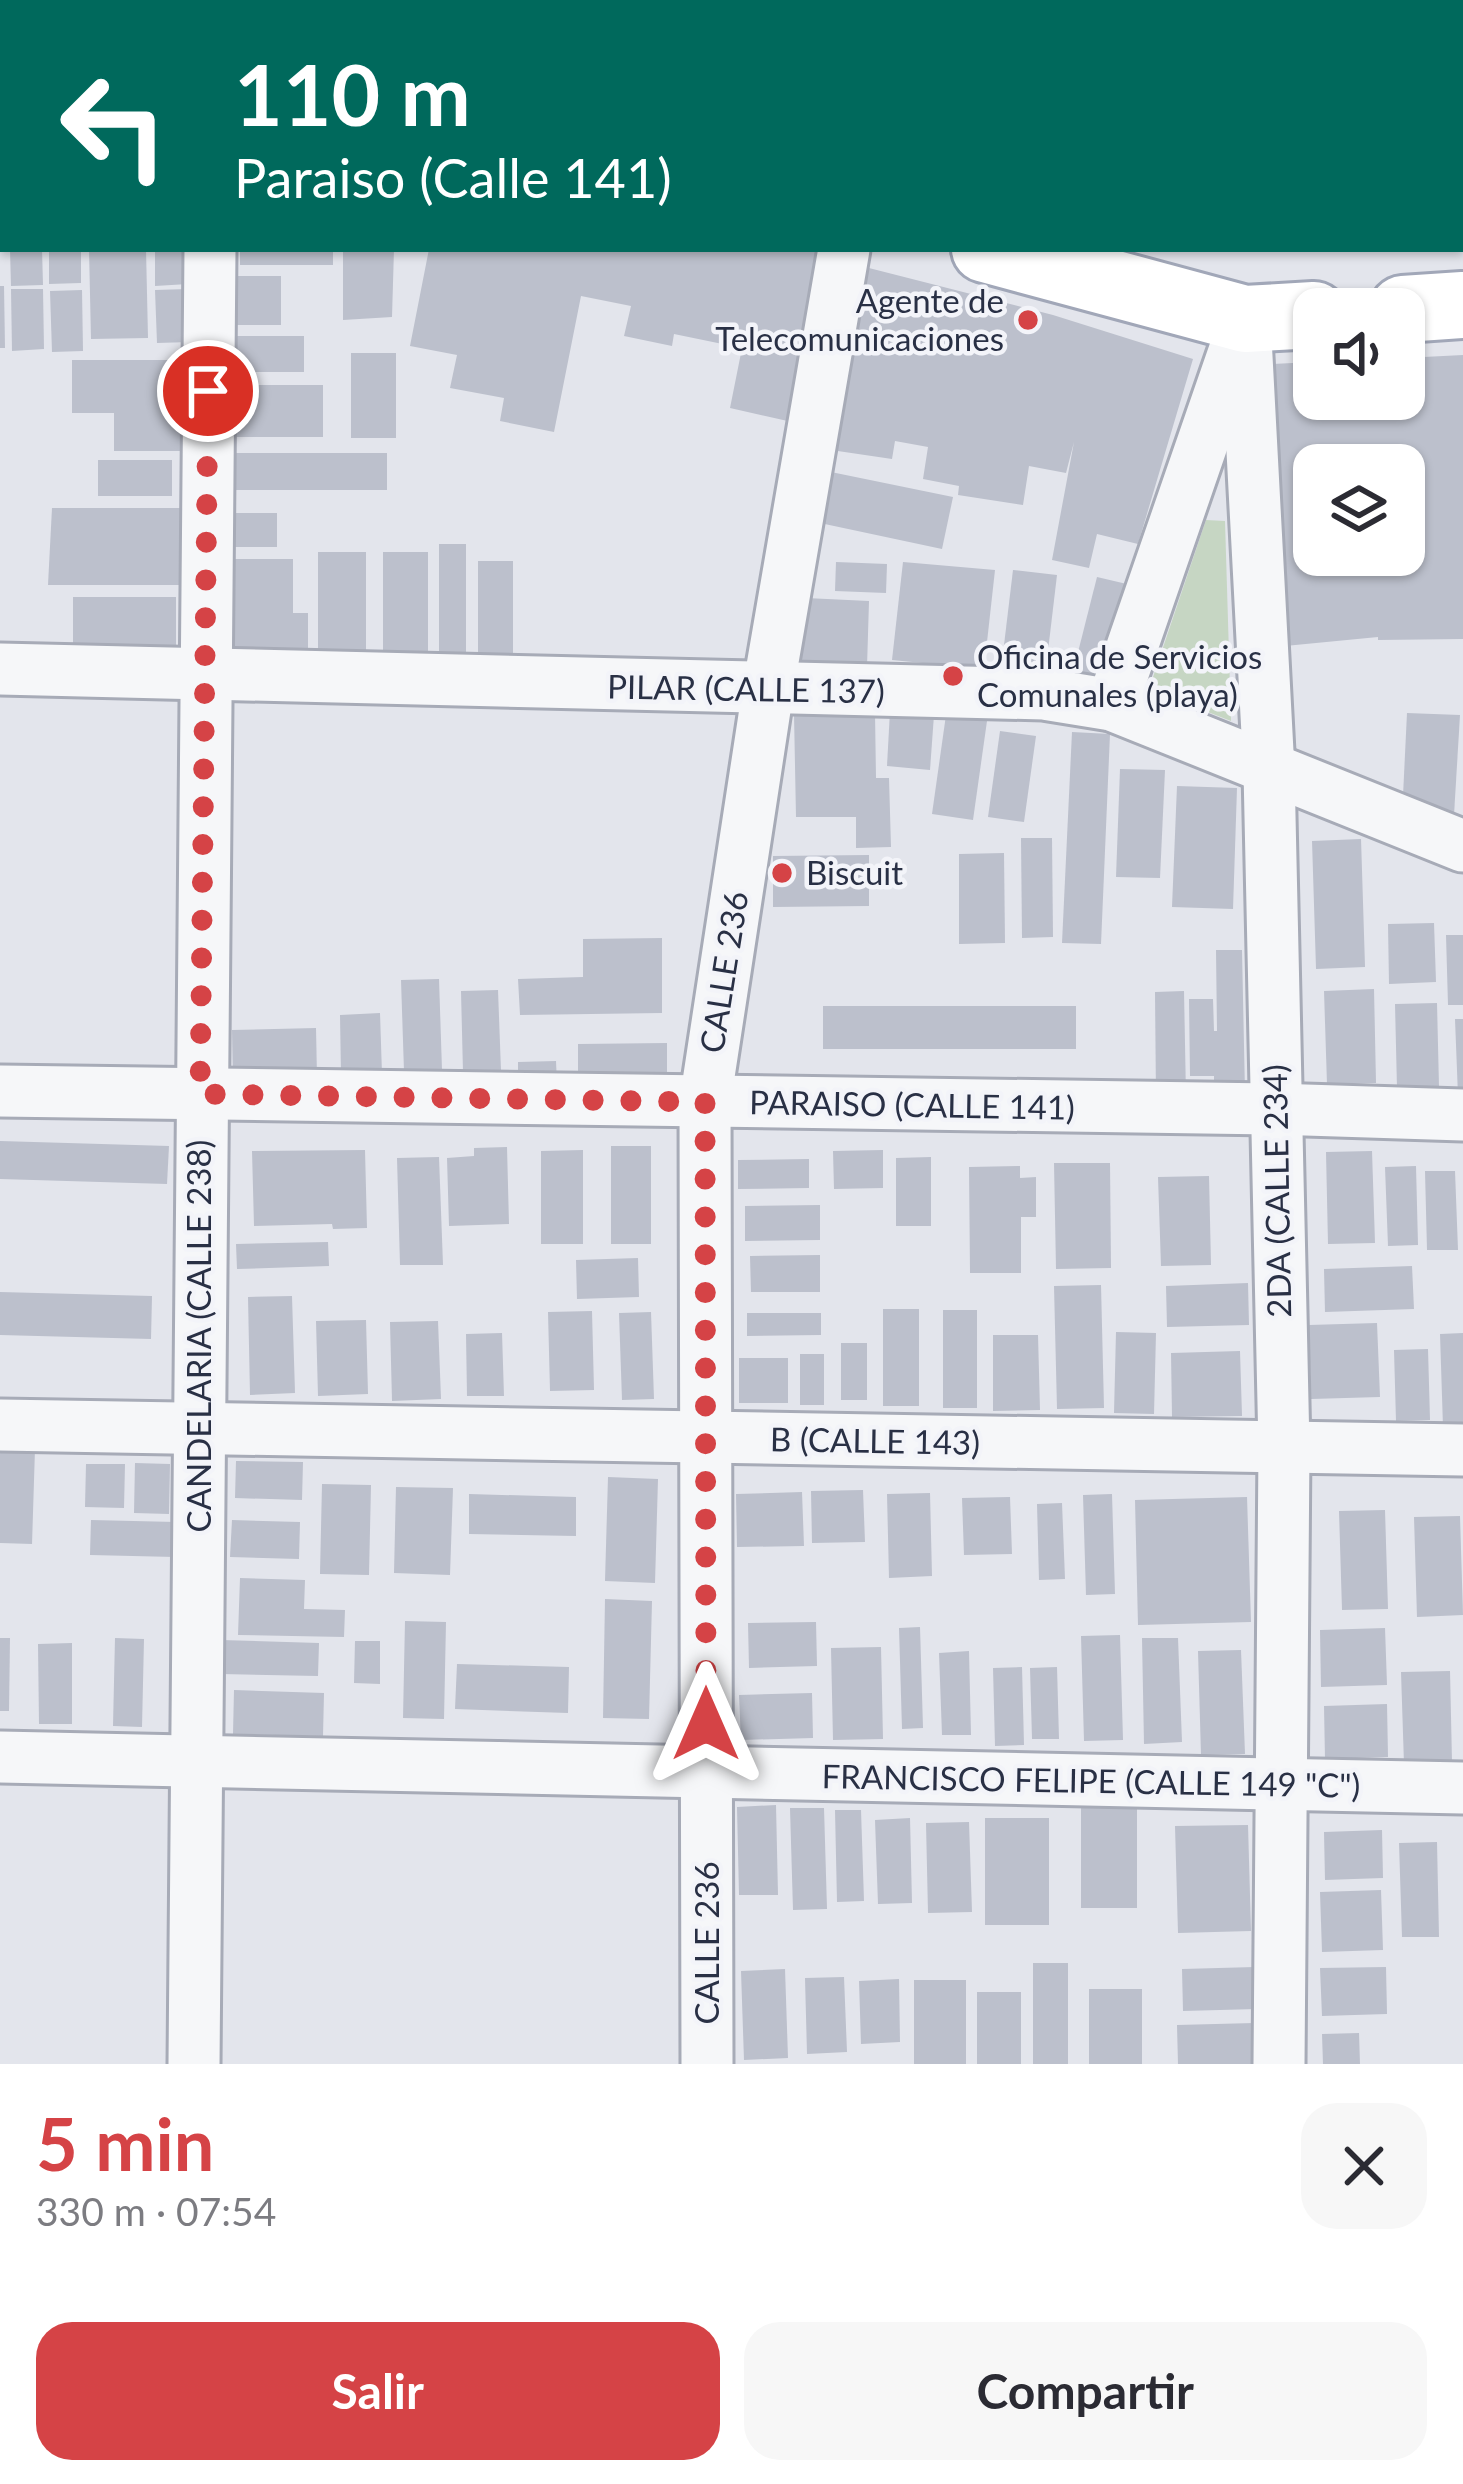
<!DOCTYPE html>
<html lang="es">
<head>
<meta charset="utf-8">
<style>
  body { margin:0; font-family:Lato,sans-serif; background:#f7f7f7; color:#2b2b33; height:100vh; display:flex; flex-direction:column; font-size:45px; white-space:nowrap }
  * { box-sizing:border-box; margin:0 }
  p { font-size:39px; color:#7c7c81 }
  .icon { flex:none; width:66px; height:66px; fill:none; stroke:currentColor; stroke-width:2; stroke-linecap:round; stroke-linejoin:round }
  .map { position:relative; height:2064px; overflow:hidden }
  .side { display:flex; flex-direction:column; background:#fff; flex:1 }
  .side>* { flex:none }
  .banner { position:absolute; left:0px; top:0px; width:1464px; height:252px; box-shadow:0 3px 9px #0004; background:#00695c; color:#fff; overflow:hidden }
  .tools { position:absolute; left:1293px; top:288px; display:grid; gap:24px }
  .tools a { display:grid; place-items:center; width:132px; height:132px; border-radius:24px; background:#fff; box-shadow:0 3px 9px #0004; font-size:60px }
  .pin { position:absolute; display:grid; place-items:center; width:102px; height:102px; color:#fff; margin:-51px; border:6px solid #fff; border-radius:50%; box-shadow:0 3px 12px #0007 }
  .me { position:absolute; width:132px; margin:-66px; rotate:0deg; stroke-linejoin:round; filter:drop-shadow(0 0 9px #0008) }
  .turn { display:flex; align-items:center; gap:42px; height:252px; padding:0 36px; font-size:54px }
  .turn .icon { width:156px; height:156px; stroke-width:2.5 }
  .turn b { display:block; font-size:84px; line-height:102px }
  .round { display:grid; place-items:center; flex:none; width:126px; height:126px; border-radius:36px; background:#f7f7f7 }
  .summary { display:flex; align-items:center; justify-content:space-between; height:204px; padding:0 36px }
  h1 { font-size:72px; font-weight:700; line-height:90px; color:#d54346 }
  .cta { display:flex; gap:24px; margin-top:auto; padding:24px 36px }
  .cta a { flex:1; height:138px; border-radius:36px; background:#d54346; color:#fff; font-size:48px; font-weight:700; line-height:138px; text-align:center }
  .cta a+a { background:#f7f7f7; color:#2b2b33 }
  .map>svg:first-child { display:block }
  .green { fill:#c6d6c3 }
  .building { fill:#bcc0cc; fill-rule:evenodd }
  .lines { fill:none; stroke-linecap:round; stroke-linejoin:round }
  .minor-casing { stroke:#a7abb7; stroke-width:57 }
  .major-casing { stroke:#a1a7b8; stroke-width:72 }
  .minor { stroke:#f6f7f9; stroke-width:51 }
  .major { stroke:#fff; stroke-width:66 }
  .route { stroke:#d54346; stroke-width:21; stroke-dasharray:0 37.8 }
  .poi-dot { fill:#d54346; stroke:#f3f4f9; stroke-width:4.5 }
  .labels { text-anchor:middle; stroke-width:9; stroke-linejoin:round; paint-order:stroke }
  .poi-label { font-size:33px; fill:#293045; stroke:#f3f4f9; text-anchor:start }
  .street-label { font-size:33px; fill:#293045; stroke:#f3f4f9 }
</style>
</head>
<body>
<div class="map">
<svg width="1463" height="2064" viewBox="0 0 1463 2064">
  <rect width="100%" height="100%" fill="#e3e5ec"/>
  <g class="green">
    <polygon points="0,0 1463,0 1463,233 1461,3 3,3 0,55"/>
    <polygon points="1206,520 1225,521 1231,721 1149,689"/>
  </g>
  <g class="building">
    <polygon points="10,249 42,249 43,285 11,286"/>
    <polygon points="49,249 81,249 81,283 49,284"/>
    <polygon points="89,249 146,249 148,338 91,339"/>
    <polygon points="155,249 188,249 188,284 155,286"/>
    <rect x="240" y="249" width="93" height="16"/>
    <polygon points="343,249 394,249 392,317 343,320"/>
    <polygon points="429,249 837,249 801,424 730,408 742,348 674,334 672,346 624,336 631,306 581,296 554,432 500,421 504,398 450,388 457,355 410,346"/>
    <polygon points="865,267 1053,315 1193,359 1138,544 1097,534 1089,568 1052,560 1074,442 1066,473 1029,466 1023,505 958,495 959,486 923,479 928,447 895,441 892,459 831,450"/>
    <rect x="237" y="276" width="44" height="49"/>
    <polygon points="0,286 4,286 5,348 0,348"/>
    <polygon points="11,289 43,289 44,349 12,351"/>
    <polygon points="188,289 190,342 157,343 155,290"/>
    <polygon points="82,290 83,351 52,352 50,291"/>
    <rect x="234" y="336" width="70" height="36"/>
    <rect x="351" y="353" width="45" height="85"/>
    <path d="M1463,355V639L1378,640V637L1285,646L1272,364L1314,362V399H1404V358ZM1314,465H1404V555H1314Z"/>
    <polygon points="72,360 185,360 185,451 114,451 114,413 72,413"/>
    <rect x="232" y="385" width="91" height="52"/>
    <rect x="234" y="453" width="153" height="37"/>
    <rect x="98" y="460" width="74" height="36"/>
    <polygon points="831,472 953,497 942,549 820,523"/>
    <polygon points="52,508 180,508 180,585 48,585"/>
    <rect x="232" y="513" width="45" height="34"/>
    <rect x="439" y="544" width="27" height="108"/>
    <rect x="318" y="552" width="48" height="104"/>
    <rect x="383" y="552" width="45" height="103"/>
    <polygon points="222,559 293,559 293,613 308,613 308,660 222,660"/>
    <rect x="478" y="561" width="35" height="101"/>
    <polygon points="836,562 887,564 886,593 835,591"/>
    <polygon points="903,562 995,570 984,669 892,660"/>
    <polygon points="1013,570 1057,575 1045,676 1001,670"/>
    <polygon points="1097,577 1131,585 1109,675 1072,676"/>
    <rect x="73" y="597" width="103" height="55"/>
    <polygon points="806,598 869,601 867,667 797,668"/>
    <polygon points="890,711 934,715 930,770 887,766"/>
    <polygon points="875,713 876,778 889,778 891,847 856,848 856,817 796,817 794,714"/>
    <polygon points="1407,713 1460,715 1454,815 1403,796"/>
    <polygon points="946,715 987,721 973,820 932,814"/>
    <polygon points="1000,731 1036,736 1024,822 988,817"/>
    <polygon points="1072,732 1110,734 1101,944 1062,943"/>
    <polygon points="1120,769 1165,770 1160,878 1116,877"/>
    <polygon points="1177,786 1237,788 1233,909 1172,907"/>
    <polygon points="1021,838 1052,838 1053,937 1022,938"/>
    <polygon points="1361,839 1365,967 1316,969 1312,841"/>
    <polygon points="1004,853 1005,943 959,944 959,854"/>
    <polygon points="869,855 869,906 773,907 773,856"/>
    <polygon points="1434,923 1436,982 1389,984 1388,924"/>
    <polygon points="1446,935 1463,935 1463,1005 1448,1005"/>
    <polygon points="662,938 662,1013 520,1015 518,979 583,977 583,939"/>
    <polygon points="1216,950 1242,950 1245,1093 1214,1093 1214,1076 1190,1076 1189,999 1213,999 1214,1031 1217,1031"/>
    <polygon points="439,979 442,1070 404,1071 401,980"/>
    <polygon points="1374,989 1376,1083 1327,1084 1324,991"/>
    <polygon points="498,990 501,1071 463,1072 461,991"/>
    <polygon points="1184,991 1186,1096 1156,1097 1155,992"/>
    <polygon points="1437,1003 1439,1087 1397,1088 1395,1004"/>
    <rect x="823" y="1006" width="253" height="43"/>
    <polygon points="380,1013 382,1074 341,1075 340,1015"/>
    <polygon points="1455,1019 1463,1019 1463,1096 1458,1096"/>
    <polygon points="316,1028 317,1077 233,1080 232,1030"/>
    <polygon points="667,1043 667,1084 578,1085 578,1044"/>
    <polygon points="556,1061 557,1084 518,1085 518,1062"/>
    <polygon points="0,1141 169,1146 167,1184 0,1179"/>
    <rect x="611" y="1146" width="40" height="98"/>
    <polygon points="507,1147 509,1224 449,1226 447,1158 474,1156 474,1148"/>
    <polygon points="365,1150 367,1228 333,1229 332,1224 254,1226 252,1151"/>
    <polygon points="583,1150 583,1244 541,1244 541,1151"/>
    <polygon points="883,1150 883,1188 834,1189 833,1151"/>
    <polygon points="1372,1151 1375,1243 1328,1244 1326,1152"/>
    <polygon points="439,1157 443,1265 400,1265 397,1158"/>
    <polygon points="931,1157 931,1226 896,1226 896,1158"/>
    <polygon points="809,1159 809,1188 738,1189 738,1160"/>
    <polygon points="1054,1163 1110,1163 1111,1268 1056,1269"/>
    <polygon points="1020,1166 1020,1178 1036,1177 1036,1217 1021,1217 1021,1273 970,1273 969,1167"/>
    <polygon points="1416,1166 1418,1245 1388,1246 1385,1167"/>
    <polygon points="1425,1171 1455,1171 1458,1250 1427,1250"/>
    <polygon points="1209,1176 1211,1265 1161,1266 1158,1177"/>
    <polygon points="820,1205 820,1240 745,1241 745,1206"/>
    <polygon points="328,1242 329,1266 237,1269 236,1244"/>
    <polygon points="820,1255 820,1292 751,1292 750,1256"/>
    <polygon points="638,1258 639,1297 577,1299 576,1260"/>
    <polygon points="1412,1266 1414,1309 1325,1312 1324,1269"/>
    <polygon points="1248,1283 1249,1325 1167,1327 1166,1286"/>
    <polygon points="1101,1285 1104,1408 1057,1409 1054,1286"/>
    <polygon points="0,1292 152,1296 151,1339 0,1335"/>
    <polygon points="292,1296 295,1393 250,1395 248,1297"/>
    <rect x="883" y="1309" width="36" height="97"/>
    <rect x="943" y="1310" width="34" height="98"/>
    <polygon points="592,1311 594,1390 550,1391 548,1312"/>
    <polygon points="651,1312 654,1399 622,1400 619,1313"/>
    <polygon points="747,1313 821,1313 821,1335 747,1336"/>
    <polygon points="366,1320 368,1394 318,1396 316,1321"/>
    <polygon points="438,1321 441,1399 392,1401 390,1322"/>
    <polygon points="1377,1323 1380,1397 1311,1399 1309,1325"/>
    <polygon points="1116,1332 1156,1333 1154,1414 1114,1413"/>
    <polygon points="502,1333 504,1396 467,1396 466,1334"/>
    <polygon points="1463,1333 1463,1427 1443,1427 1440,1334"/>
    <polygon points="993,1335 1038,1335 1040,1410 993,1411"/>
    <rect x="841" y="1343" width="26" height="57"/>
    <polygon points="1428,1349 1430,1420 1396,1421 1394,1350"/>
    <polygon points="1240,1351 1242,1416 1172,1417 1171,1353"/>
    <rect x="800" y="1354" width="24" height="51"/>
    <rect x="739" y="1358" width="49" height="45"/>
    <polygon points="0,1447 35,1448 32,1544 0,1543"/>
    <polygon points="236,1461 303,1462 302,1500 235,1498"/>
    <polygon points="135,1463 170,1464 169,1514 134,1513"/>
    <polygon points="86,1464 125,1464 124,1508 85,1507"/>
    <polygon points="608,1477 658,1479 655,1583 605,1581"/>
    <polygon points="322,1484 371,1485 369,1575 320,1574"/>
    <polygon points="396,1487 453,1488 450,1575 394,1573"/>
    <polygon points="863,1490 865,1542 812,1543 811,1491"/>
    <polygon points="802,1492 804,1546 737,1547 736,1494"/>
    <polygon points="930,1493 932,1576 889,1578 887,1494"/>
    <polygon points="469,1494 576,1497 576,1536 469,1534"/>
    <polygon points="1112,1494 1115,1594 1086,1595 1083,1495"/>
    <polygon points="1010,1497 1012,1554 964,1555 962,1498"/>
    <polygon points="1247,1497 1251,1622 1138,1625 1135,1500"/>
    <polygon points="1062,1503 1065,1579 1039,1580 1037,1504"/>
    <polygon points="1385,1510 1388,1609 1342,1610 1339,1511"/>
    <polygon points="1460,1516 1463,1615 1417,1617 1414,1517"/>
    <polygon points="91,1520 176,1522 175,1557 90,1555"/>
    <polygon points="232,1520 300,1522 299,1559 230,1557"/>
    <polygon points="240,1578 305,1580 304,1609 345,1610 344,1637 238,1635"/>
    <polygon points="605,1599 652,1601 649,1719 603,1718"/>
    <polygon points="405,1621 446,1622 444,1719 403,1718"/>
    <polygon points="816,1622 817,1666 749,1668 748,1623"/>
    <polygon points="920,1627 923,1728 902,1729 899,1628"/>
    <polygon points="1385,1628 1387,1685 1321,1687 1320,1630"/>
    <polygon points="1120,1635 1123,1740 1084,1741 1081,1636"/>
    <polygon points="0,1638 10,1638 9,1711 0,1711"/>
    <polygon points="115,1638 144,1639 142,1727 113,1726"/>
    <polygon points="1142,1638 1178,1638 1182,1742 1144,1744"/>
    <polygon points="221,1640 319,1643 318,1676 221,1674"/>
    <polygon points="355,1641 380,1641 380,1684 354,1683"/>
    <polygon points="72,1643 72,1724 39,1724 38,1644"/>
    <polygon points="881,1647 883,1739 833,1740 831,1648"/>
    <polygon points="1241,1650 1245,1754 1201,1755 1198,1651"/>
    <polygon points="969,1651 971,1735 942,1735 939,1653"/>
    <polygon points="457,1664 569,1667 568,1713 455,1709"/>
    <polygon points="1022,1667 1024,1745 995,1746 993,1668"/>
    <polygon points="1057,1667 1059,1739 1032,1739 1030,1668"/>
    <polygon points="1450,1671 1452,1762 1404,1764 1401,1672"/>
    <polygon points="234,1690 324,1693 323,1736 233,1734"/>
    <polygon points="812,1693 813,1738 741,1740 739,1695"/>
    <polygon points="1387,1704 1388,1757 1325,1759 1324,1706"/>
    <polygon points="776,1805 778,1895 739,1895 737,1807"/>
    <polygon points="790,1808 824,1808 827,1909 793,1910"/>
    <rect x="1081" y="1808" width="56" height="100"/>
    <polygon points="835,1810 861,1810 864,1901 837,1902"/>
    <polygon points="910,1818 912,1903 878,1904 875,1820"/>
    <rect x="985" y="1818" width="64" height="107"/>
    <polygon points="969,1822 972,1912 928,1913 926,1823"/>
    <polygon points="1248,1825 1251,1931 1178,1933 1175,1826"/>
    <polygon points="1382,1830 1383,1878 1325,1880 1324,1832"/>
    <polygon points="1437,1842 1439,1937 1402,1937 1399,1843"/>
    <polygon points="1381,1890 1383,1950 1322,1952 1320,1892"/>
    <rect x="1033" y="1963" width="35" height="101"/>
    <polygon points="1255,1967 1257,2009 1183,2011 1182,1969"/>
    <polygon points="1386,1967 1387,2014 1322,2016 1320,1968"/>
    <polygon points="785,1969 788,2058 744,2060 741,1971"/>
    <polygon points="844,1977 847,2052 807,2054 805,1978"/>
    <polygon points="899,1979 900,2042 861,2044 859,1981"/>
    <rect x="914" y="1980" width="52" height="84"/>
    <rect x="1089" y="1989" width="53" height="75"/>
    <rect x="977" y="1992" width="44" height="72"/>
    <polygon points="1254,2023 1256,2064 1178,2064 1177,2025"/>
    <polygon points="1359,2033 1360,2064 1323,2064 1322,2034"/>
  </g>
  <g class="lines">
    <g class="minor-casing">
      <g id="minor">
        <polyline points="210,0 210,3"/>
        <polyline points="1245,319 1269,771 1284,1448 1279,2064"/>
        <polyline points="0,669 1044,694 1112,705 1463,846"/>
        <polyline points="1112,705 1237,343"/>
        <polyline points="0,1091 1274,1109 1463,1115"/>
        <polyline points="0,1425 1463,1450"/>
        <polyline points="0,1757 1463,1788"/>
        <polyline points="194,2064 210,249"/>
        <polyline points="707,2064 705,1102 768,690 844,249"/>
      </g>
    </g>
    <g class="major-casing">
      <g id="major">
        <polyline points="0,103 3,103"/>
        <polyline points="985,249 1245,319 1314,315"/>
        <polyline points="1403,309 1463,305"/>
      </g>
    </g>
    <use href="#minor" class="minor"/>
    <use href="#major" class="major"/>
  </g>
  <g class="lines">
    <polyline class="route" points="208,391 200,1094 705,1102 706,1724"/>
  </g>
  <g class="poi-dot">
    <circle cx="1028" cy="320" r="12"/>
    <circle cx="953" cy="676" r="12"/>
    <circle cx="782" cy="873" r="12"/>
  </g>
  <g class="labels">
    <g class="poi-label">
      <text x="1004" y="313" text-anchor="end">Agente de<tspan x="1004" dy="38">Telecomunicaciones</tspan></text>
      <text x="977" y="669">Oficina de Servicios<tspan x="977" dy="38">Comunales (playa)</tspan></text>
      <text x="806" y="885">Biscuit</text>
    </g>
    <g class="street-label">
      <text transform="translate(746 689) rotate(1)" y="12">PILAR (CALLE 137)</text>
      <text transform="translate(724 972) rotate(-81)" y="12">CALLE 236</text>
      <text transform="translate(912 1105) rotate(1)" y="12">PARAISO (CALLE 141)</text>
      <text transform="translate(1277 1191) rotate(-91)" y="12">2DA (CALLE 234)</text>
      <text transform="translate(199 1336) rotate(-90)" y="12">CANDELARIA (CALLE 238)</text>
      <text transform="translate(875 1441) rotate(1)" y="12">B (CALLE 143)</text>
      <text transform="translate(1091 1781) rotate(1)" y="12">FRANCISCO FELIPE (CALLE 149 "C")</text>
      <text transform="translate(707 1943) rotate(-90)" y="12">CALLE 236</text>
    </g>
  </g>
</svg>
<div class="tools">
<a><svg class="icon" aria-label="sound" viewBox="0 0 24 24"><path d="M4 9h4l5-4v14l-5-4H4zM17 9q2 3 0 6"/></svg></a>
<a><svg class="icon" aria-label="layers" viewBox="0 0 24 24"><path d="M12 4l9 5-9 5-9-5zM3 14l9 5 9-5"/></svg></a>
</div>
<div class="pin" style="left:208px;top:391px;background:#d93025"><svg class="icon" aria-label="arrive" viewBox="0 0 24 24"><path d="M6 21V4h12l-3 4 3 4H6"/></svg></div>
<svg class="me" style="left:706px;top:1724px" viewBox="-20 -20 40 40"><path d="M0-17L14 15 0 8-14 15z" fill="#d54346" stroke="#fff" stroke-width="4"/></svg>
<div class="banner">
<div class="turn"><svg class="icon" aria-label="left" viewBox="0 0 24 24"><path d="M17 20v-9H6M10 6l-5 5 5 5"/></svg><div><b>110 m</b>Paraiso (Calle 141)</div></div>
</div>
</div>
<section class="side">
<div class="summary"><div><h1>5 min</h1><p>330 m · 07:54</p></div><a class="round"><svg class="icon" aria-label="close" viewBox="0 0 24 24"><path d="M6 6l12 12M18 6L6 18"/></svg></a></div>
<div class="cta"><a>Salir</a><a>Compartir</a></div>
</section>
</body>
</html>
